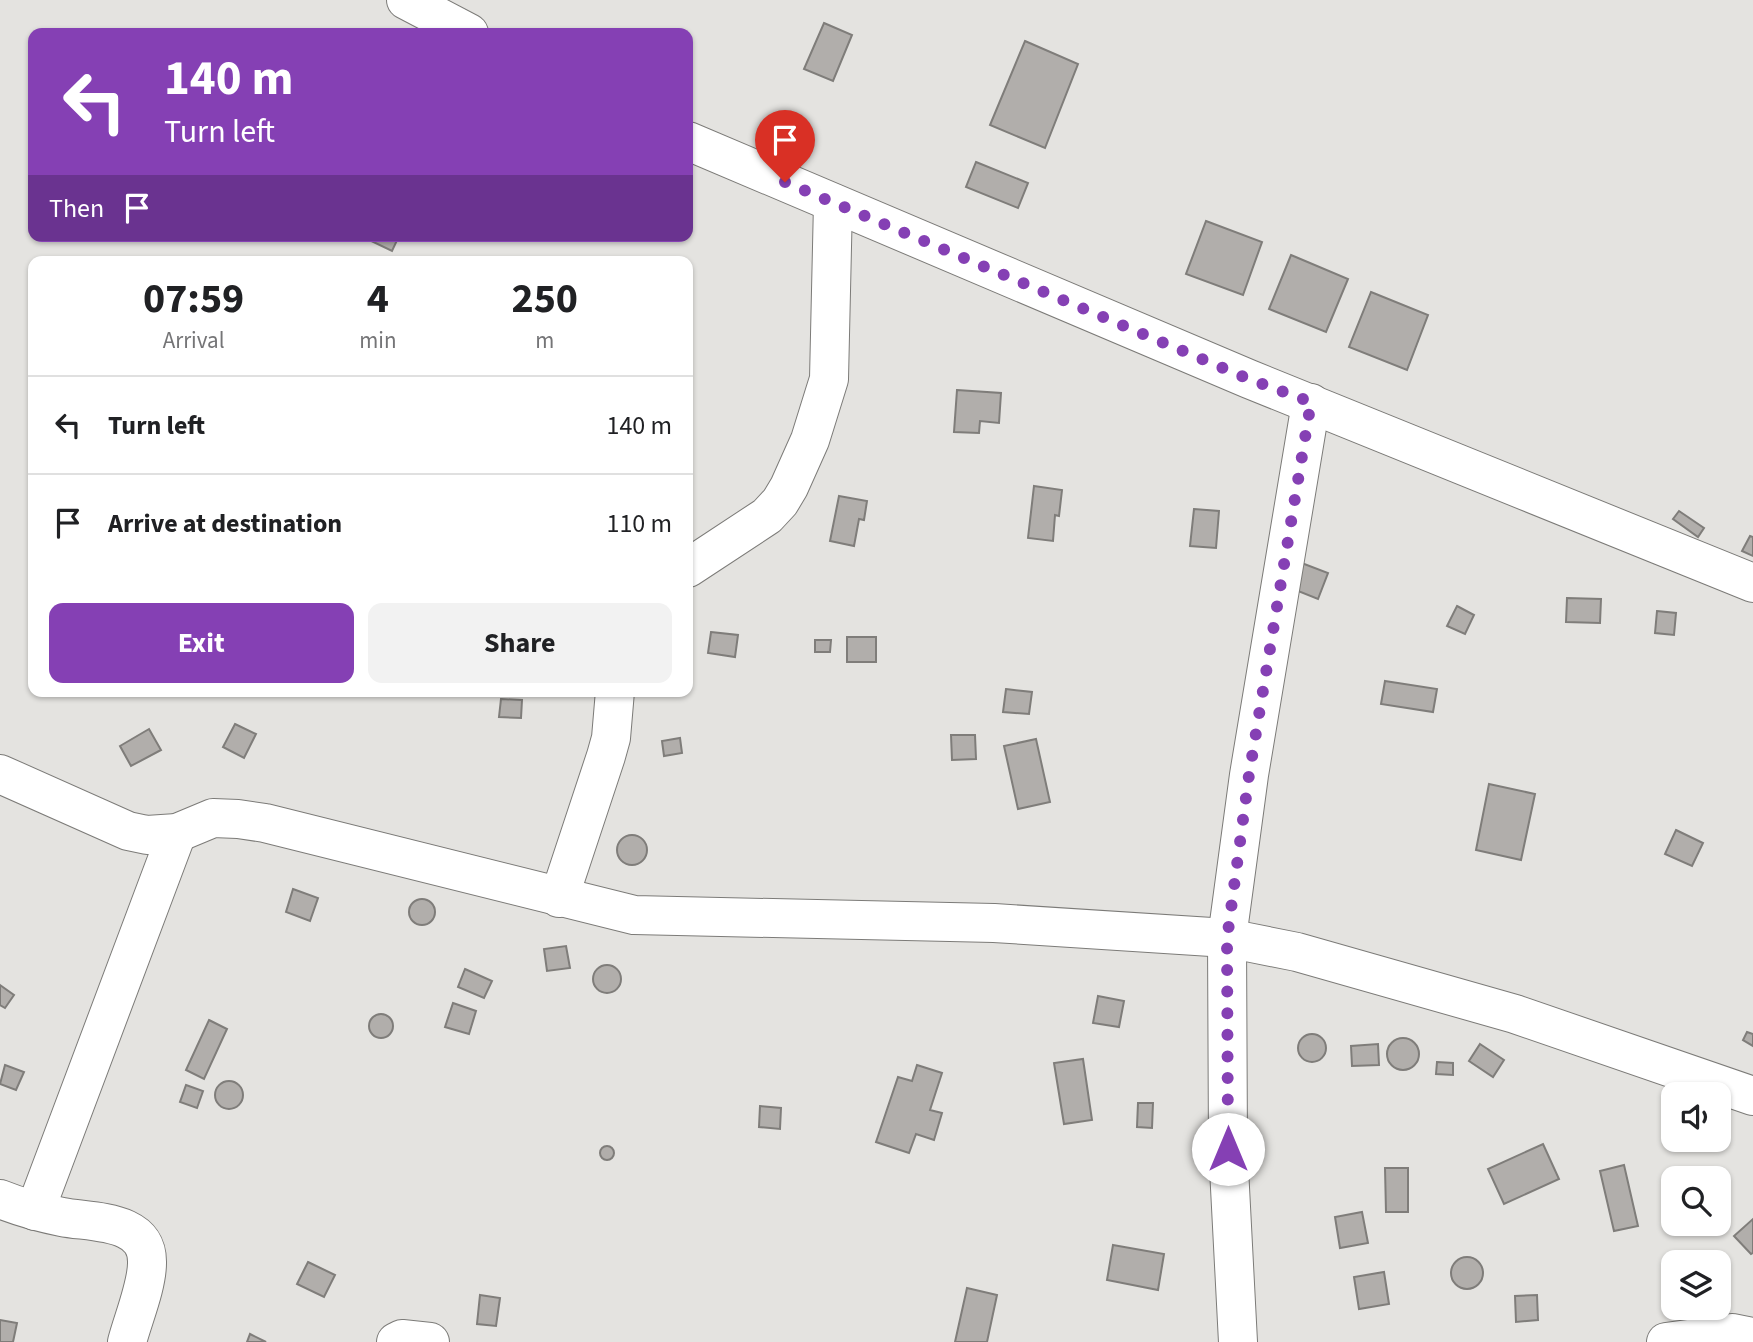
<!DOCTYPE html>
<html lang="en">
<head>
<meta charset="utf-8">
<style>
  body { margin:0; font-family:"Source Sans 3",sans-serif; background:#f2f2f2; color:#202124; height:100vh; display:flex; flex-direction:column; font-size:26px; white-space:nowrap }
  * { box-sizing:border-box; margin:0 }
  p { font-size:23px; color:#757577 }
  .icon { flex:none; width:38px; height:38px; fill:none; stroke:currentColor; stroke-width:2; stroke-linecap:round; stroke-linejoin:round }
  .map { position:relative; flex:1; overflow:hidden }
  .drawer { position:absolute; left:28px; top:256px; width:665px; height:441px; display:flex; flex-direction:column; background:#fff; border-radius:14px; box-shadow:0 2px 5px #0004 }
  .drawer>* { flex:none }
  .guide { position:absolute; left:28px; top:28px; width:665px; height:214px; border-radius:14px; box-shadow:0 2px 5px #0004; background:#8540b4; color:#fff; overflow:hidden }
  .tools { position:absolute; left:1661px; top:1082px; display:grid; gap:14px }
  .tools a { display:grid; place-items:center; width:70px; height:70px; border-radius:14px; background:#fff; box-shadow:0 2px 5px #0004; font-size:35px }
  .pin { position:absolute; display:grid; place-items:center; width:60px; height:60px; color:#fff; margin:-72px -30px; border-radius:50% 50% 50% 0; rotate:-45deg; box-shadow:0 0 7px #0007 }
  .pin .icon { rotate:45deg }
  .me { position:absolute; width:77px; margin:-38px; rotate:0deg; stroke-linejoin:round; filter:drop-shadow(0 0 5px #0008) }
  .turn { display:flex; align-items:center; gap:24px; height:147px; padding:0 21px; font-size:32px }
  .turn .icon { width:91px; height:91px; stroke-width:2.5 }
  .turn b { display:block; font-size:49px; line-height:60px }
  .then { display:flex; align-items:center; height:66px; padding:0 21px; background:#0003; gap:14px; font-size:26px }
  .eta { display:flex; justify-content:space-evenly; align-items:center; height:119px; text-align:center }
  .eta b { font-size:42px; font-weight:700; line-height:49px }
  .primary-button { display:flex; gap:14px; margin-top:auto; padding:14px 21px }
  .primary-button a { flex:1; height:80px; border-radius:14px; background:#8540b4; color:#fff; font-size:28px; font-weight:700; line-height:80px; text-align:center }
  .primary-button a+a { background:#f2f2f2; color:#202124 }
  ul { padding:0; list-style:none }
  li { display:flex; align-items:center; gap:21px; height:98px; padding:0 21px; border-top:2px solid #e0e0e0 }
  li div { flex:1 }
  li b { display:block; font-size:26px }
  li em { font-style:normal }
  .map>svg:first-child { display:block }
  .building { fill:#b1aeab; stroke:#7f7d7a; stroke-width:2 }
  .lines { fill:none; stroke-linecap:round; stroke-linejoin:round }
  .minor-casing { stroke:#7c7b78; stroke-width:40 }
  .minor { stroke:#fff; stroke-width:38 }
  .route { stroke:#8540b4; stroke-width:12; stroke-dasharray:0 21.6 }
</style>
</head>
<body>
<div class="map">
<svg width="1753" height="1342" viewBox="0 0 1753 1342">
  <rect width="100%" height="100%" fill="#e4e3e0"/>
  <g class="building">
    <polygon points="824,23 852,35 833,81 804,69"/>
    <polygon points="1025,41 1078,64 1045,148 990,125"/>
    <polygon points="976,162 1028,183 1018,208 966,187"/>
    <polygon points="1206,221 1262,242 1243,295 1186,274"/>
    <polygon points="366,236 399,236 392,251 365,238"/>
    <polygon points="1291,255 1348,279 1326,332 1269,309"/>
    <polygon points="1371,292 1428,315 1407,370 1349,347"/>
    <polygon points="957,390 1001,393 999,423 980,421 979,433 954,432"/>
    <polygon points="1034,486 1062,490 1059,516 1055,515 1053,541 1028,538"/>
    <polygon points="839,496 867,501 864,520 859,519 854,546 830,541"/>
    <polygon points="1194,509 1219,511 1216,548 1190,546"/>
    <polygon points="1679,511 1704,528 1698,537 1673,519"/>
    <polygon points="1750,536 1753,537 1753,556 1742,551"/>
    <polygon points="1299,562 1328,573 1318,599 1288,587"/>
    <polygon points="1567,598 1601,599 1600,623 1566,622"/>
    <polygon points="1457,606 1474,615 1465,634 1447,626"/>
    <polygon points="1657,611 1676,613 1674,635 1655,633"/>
    <polygon points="711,632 738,635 735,657 708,653"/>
    <rect x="847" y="637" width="29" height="25"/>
    <polygon points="815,640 831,640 830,652 815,652"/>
    <polygon points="1385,681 1437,689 1433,712 1381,704"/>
    <polygon points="1006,689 1032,692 1029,714 1003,712"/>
    <polygon points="501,699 522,700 521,718 499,717"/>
    <polygon points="235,724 256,734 244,758 223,747"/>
    <polygon points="149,729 161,750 131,766 120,746"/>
    <polygon points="951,735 975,735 976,759 952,760"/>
    <polygon points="680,738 682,753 664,756 662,741"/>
    <polygon points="1036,739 1050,802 1018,809 1004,746"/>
    <polygon points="1489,784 1535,794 1521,860 1476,850"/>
    <polygon points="1676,830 1703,843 1692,866 1665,854"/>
    <circle cx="632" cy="850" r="15"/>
    <polygon points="293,889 318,898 310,921 286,912"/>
    <circle cx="422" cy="912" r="13"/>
    <polygon points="566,946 570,968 547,971 544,949"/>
    <circle cx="607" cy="979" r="14"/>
    <polygon points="465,969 492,981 484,998 458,987"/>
    <polygon points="0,985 14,995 5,1008 0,1005"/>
    <polygon points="1098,996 1124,1001 1119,1027 1093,1023"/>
    <polygon points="453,1003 476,1011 469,1034 445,1027"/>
    <circle cx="381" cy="1026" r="12"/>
    <polygon points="209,1020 227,1029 204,1079 186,1070"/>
    <polygon points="1747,1032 1753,1034 1753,1046 1743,1040"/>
    <circle cx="1312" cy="1048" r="14"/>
    <circle cx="1403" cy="1054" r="16"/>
    <polygon points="1378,1044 1379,1065 1352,1066 1351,1046"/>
    <polygon points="1480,1044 1504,1060 1493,1077 1469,1061"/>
    <polygon points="1083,1059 1092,1120 1064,1124 1054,1063"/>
    <polygon points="1437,1062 1453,1063 1453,1075 1436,1074"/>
    <polygon points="5,1065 24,1072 16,1090 0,1084"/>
    <polygon points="917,1065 942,1073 930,1110 942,1113 934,1140 916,1134 909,1153 876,1142 898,1077 912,1081"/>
    <circle cx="229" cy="1095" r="14"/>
    <polygon points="186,1085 203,1091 197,1108 180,1102"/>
    <polygon points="1138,1103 1153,1103 1152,1128 1137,1127"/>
    <polygon points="760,1106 781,1108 780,1129 759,1127"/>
    <polygon points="1543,1144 1559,1179 1504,1204 1488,1169"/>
    <circle cx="607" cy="1153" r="7"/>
    <polygon points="1624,1165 1638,1226 1614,1231 1600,1171"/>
    <polygon points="1385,1168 1408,1168 1408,1212 1386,1212"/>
    <polygon points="1362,1212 1368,1243 1340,1248 1335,1217"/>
    <polygon points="1753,1219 1753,1253 1751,1254 1734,1236"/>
    <polygon points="1113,1245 1164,1254 1158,1290 1107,1280"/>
    <circle cx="1467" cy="1273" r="16"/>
    <polygon points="308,1262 335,1275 324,1297 297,1284"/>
    <polygon points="1384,1272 1389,1304 1359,1309 1354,1277"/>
    <polygon points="967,1288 997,1295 987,1342 955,1342"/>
    <polygon points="480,1295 500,1298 496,1326 477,1324"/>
    <polygon points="1537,1295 1538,1320 1516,1322 1515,1296"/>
    <polygon points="0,1320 17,1323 13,1342 0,1342"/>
    <polygon points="250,1334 266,1342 247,1342"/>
  </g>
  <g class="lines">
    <g class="minor-casing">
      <g id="minor">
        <polyline points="406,0 469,33"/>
        <polyline points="688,141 1249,379 1753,583"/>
        <polyline points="688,568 767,516 780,502 789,487 810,440 829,379 833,203"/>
        <polyline points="0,774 128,831 147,835 177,833 213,818 238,819 265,823 634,915 994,923 1227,938 1297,952 1515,1014 1753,1096"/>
        <polyline points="559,898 606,756 611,738 615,691"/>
        <path d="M0,1199C20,1207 41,1213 62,1217C93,1223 148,1219 147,1263C147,1286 133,1319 127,1342"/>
        <polyline points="35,1211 177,833"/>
        <polyline points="396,1342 402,1339 430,1342"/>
        <polyline points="1238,1342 1228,1149 1227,938 1249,775 1311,403"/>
        <polyline points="1666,1342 1732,1333 1753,1337"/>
      </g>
    </g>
    <use href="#minor" class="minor"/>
  </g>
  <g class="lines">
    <polyline class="route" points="785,182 1249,379 1311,402 1249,775 1227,939 1228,1149"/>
  </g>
</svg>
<div class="tools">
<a><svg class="icon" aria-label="sound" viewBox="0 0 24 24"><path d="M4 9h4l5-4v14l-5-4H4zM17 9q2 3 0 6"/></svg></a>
<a><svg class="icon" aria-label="search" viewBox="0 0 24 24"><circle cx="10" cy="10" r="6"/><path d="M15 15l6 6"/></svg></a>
<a><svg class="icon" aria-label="layers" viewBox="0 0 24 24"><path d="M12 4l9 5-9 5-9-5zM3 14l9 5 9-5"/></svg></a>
</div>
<div class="pin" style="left:785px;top:182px;background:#d93025"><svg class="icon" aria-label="arrive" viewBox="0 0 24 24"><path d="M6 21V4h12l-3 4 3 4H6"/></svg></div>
<svg class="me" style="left:1228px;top:1149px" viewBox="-20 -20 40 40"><circle r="19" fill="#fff"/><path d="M0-13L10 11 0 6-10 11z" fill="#8540b4"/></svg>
<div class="guide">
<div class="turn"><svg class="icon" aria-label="left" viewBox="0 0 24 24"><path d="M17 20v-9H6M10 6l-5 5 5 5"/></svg><div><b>140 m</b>Turn left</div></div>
<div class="then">Then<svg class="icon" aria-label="arrive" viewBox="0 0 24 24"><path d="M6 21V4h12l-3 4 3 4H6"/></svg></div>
</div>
<section class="drawer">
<div class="eta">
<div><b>07:59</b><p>Arrival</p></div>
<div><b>4</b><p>min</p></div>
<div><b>250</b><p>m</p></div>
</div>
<ul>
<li><svg class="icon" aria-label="left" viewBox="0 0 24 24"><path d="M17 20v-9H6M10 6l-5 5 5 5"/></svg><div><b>Turn left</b></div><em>140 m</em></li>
<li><svg class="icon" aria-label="arrive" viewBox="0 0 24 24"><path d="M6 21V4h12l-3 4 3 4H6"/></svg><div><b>Arrive at destination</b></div><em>110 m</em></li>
</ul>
<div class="primary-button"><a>Exit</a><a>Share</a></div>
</section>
</div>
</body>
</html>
